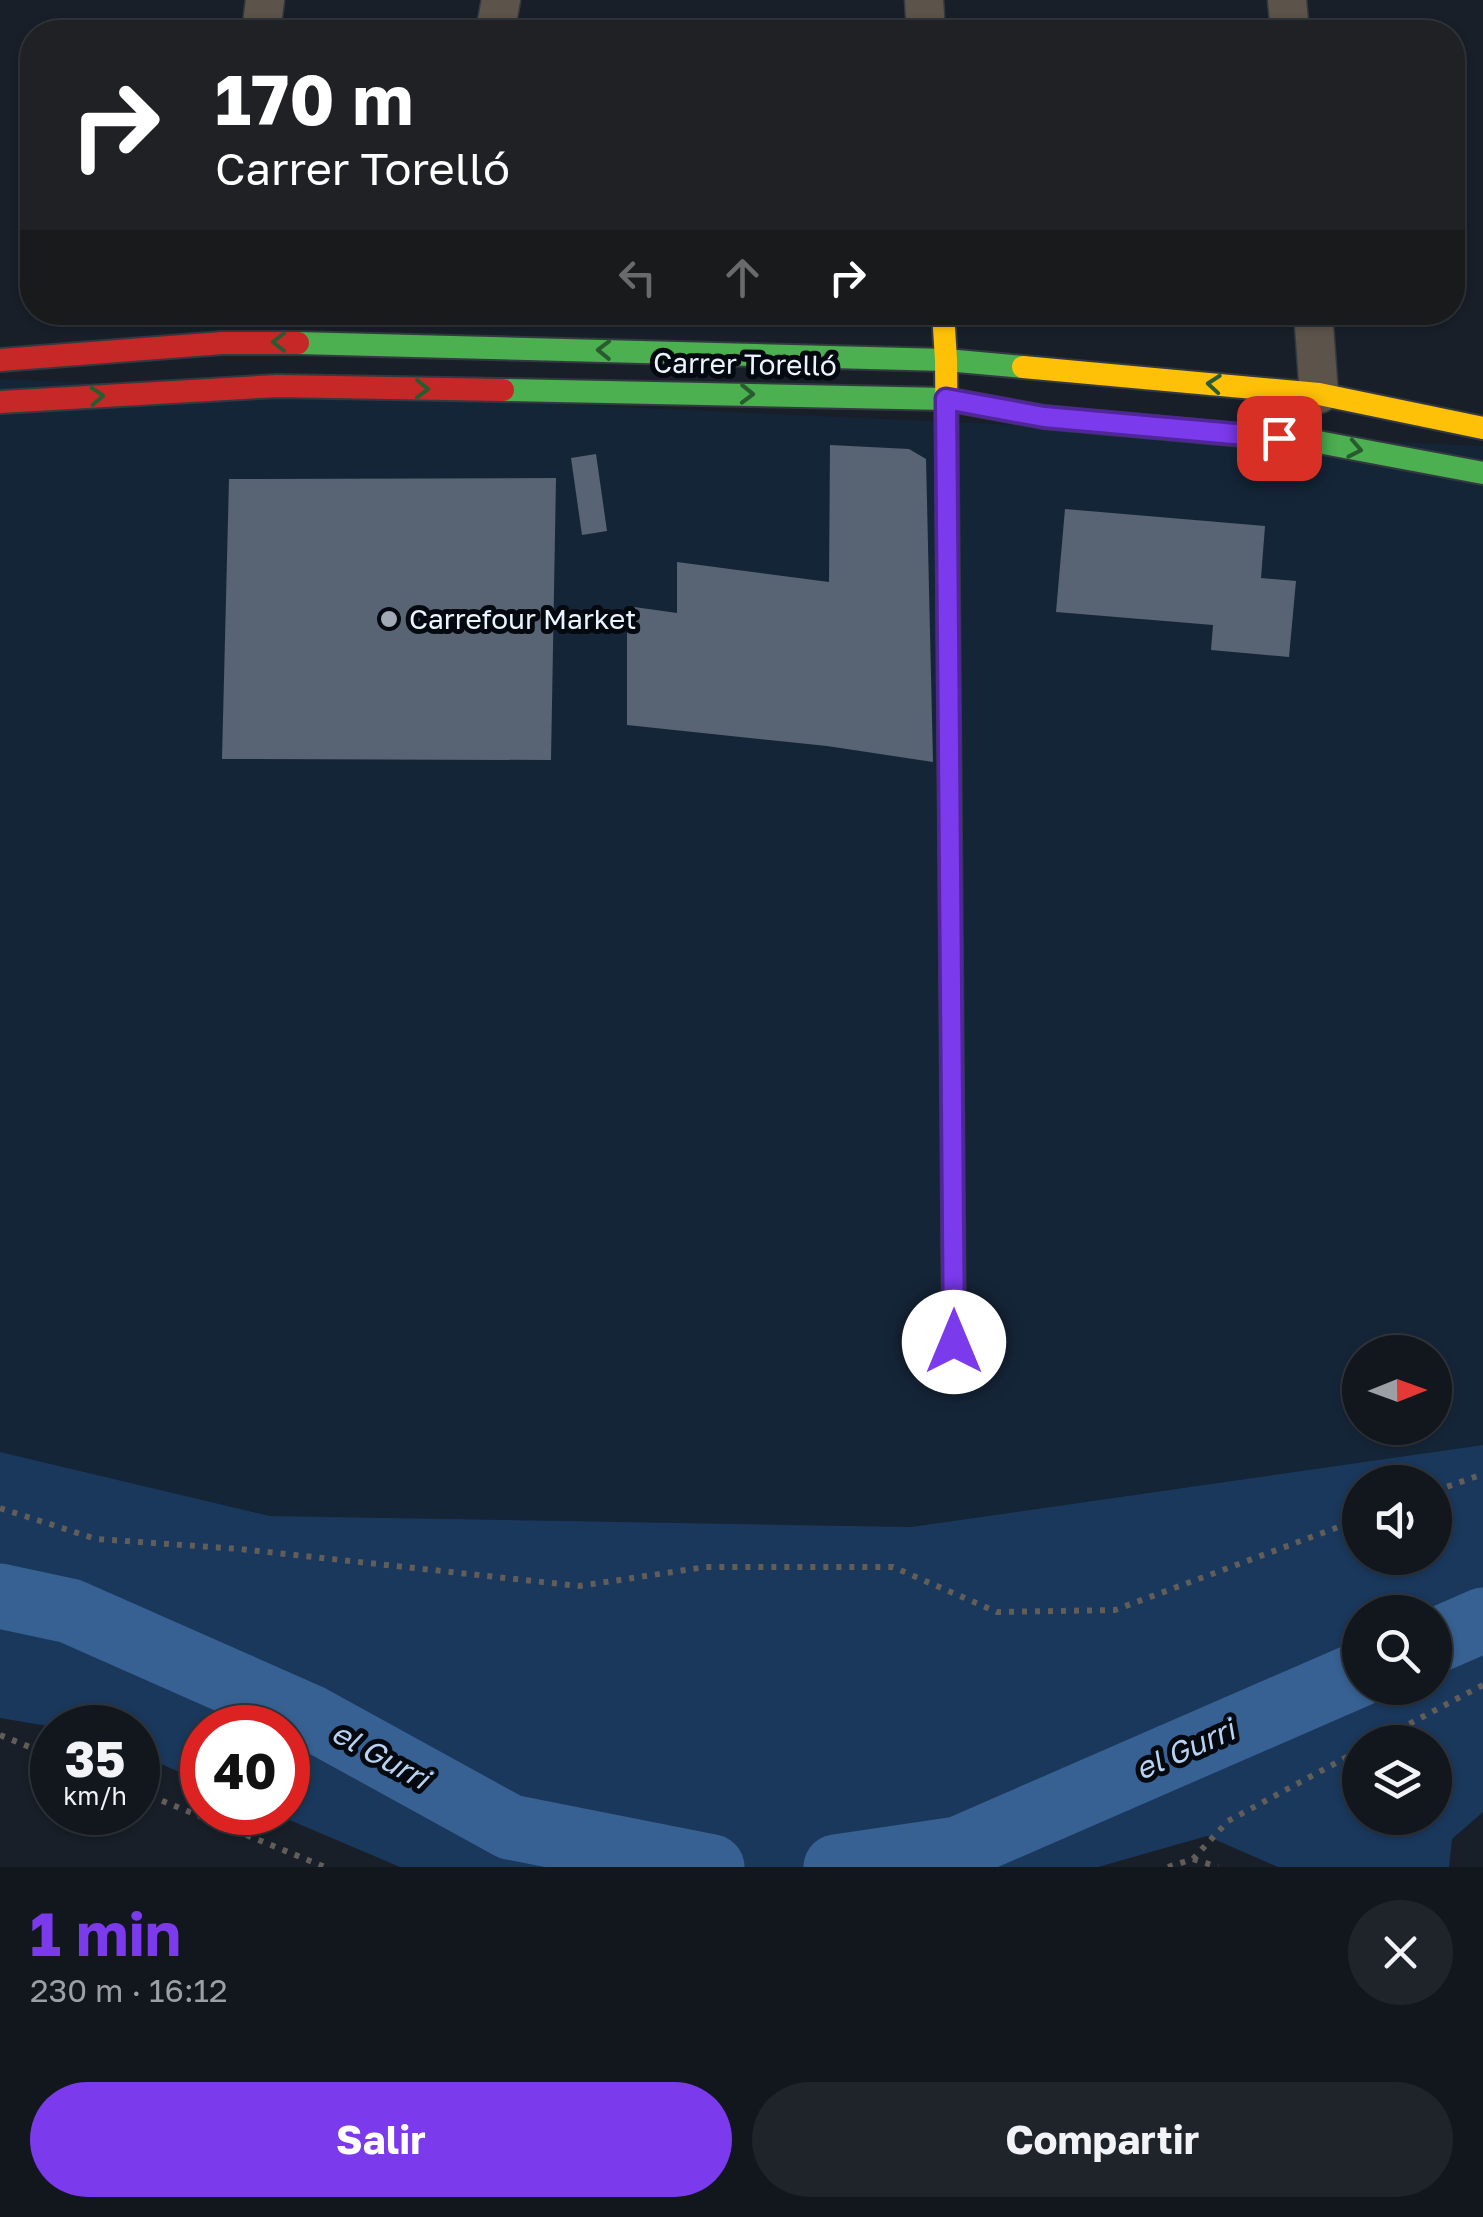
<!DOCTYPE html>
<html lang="es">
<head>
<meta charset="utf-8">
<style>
  body { margin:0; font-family:"Golos Text",sans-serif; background:#1f242b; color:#f1f3f6; height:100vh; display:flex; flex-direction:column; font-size:38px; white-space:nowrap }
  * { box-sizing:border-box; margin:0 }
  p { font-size:32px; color:#9c9fa4 }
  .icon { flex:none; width:55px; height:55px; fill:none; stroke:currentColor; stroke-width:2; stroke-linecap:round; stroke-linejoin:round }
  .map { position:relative; height:1867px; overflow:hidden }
  .details { display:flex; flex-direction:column; background:#12171e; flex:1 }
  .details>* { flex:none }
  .hud { position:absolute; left:20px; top:20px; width:1445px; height:305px; border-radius:40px; box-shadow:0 2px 8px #0004,0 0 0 2px #31363c; background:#202124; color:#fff; overflow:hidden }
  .needle { width:65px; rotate:89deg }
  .buttons { position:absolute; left:1342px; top:1335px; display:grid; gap:20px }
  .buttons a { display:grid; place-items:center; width:110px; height:110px; border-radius:50%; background:#12171e; box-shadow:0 2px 8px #0004,0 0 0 2px #31363c; font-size:50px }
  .speed { position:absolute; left:30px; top:1705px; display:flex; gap:20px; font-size:50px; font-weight:700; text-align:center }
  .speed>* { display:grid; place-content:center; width:130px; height:130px; border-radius:50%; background:#12171e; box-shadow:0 2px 8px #0004,0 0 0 2px #31363c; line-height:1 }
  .speed small { font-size:25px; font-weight:400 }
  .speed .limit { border:15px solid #d22; background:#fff; color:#111 }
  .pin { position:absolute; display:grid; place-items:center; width:85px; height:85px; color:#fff; margin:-42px; border-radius:20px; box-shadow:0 5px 15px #0006 }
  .me { position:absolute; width:110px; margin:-55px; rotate:0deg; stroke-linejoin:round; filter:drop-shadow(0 0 8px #0008) }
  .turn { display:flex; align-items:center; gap:35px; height:210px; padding:0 30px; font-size:45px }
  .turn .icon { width:130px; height:130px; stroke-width:2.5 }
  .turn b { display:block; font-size:70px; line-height:85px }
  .lanes { display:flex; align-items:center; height:95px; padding:0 30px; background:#0003; justify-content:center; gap:50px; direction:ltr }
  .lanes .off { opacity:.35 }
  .round { display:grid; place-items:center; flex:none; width:105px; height:105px; border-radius:52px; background:#1f242b }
  .overview { display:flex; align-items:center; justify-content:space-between; height:170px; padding:0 30px }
  h1 { font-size:60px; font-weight:700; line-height:75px; color:#7c3aed }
  .action { display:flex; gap:20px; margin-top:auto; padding:20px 30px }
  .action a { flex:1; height:115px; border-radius:60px; background:#7c3aed; color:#fff; font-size:40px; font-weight:700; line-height:115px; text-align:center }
  .action a+a { background:#1f242b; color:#f1f3f6 }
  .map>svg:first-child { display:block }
  .built { fill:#152538; fill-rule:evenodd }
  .green { fill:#1a385c; fill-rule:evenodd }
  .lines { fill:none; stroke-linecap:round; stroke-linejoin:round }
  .river { stroke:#376192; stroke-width:65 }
  .building { fill:#586473 }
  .street-casing { stroke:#333940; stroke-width:41 }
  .fast-casing { stroke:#333940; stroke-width:26 }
  .slow-casing { stroke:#333940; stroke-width:26 }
  .jam-casing { stroke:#333940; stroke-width:26 }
  .path { stroke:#615d59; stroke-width:6; stroke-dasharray:5 8; stroke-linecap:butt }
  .street { stroke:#5c534a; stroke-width:38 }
  .fast { stroke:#4caf50; stroke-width:22 }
  .slow { stroke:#ffc107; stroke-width:22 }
  .jam { stroke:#c62828; stroke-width:22 }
  .oneway { stroke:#285c30 }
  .route-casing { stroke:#51269a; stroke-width:25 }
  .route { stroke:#7c3aed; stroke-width:18 }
  .poi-dot { fill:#a1a9b4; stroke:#04080f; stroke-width:4 }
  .labels { text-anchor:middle; stroke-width:10; stroke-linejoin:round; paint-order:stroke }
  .street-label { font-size:28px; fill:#ebf4ff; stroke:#04080f }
  .poi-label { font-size:28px; fill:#ebf4ff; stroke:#04080f; text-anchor:start }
  .water-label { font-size:30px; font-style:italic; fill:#b9d2f2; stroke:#04080f }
</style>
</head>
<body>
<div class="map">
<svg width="1483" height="1867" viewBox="0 0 1483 1867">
  <rect width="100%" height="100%" fill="#181f28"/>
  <path class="built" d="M0,379L1483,446V1445L911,1527L270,1516L0,1452ZM1360,1352H1435V1428H1360Z"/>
  <path class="green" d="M1483,1445V1812L1452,1839L1449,1867H1278L1207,1836L1098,1867H400L273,1813L288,1812V1728H202V1782L138,1754V1728L54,1727L0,1718V1452L270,1516L911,1527ZM1360,1482H1435V1558H1360ZM1360,1612H1435V1688H1360ZM1360,1742H1435V1818H1360Z"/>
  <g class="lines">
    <g class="river">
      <polyline points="0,1596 70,1611 310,1717 510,1827 712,1867"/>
      <polyline points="1435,1641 1483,1620"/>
      <polyline points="836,1867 958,1849 1360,1674"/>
    </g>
  </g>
  <g class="building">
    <polygon points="830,445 909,449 926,459 933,762 827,746 627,725 627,606 677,613 677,562 829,582"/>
    <polygon points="596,454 607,531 582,535 571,458"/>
    <polygon points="556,478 551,760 222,759 229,479"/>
    <polygon points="1065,509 1265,526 1261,578 1296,581 1289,657 1211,650 1213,625 1056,612"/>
  </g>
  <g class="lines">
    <g class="street-casing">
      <g id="street">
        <polyline points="924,0 926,32"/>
        <polyline points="1287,0 1290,32"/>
        <polyline points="261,32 265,0"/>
        <polyline points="495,32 501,0"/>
        <polyline points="1313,312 1319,394"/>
      </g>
    </g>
    <g class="fast-casing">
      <g id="fast">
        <polyline points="298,343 946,360 1023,367"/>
        <polyline points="503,390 946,399 1044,417 1318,442 1483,473"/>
        <polyline points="949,708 954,1342"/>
      </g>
    </g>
    <g class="slow-casing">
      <g id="slow">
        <polyline points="943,312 946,360 949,708"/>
        <polyline points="1023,367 1319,394 1483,428"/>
      </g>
    </g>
    <g class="jam-casing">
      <g id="jam">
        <polyline points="0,360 222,343 298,343"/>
        <polyline points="0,402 277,386 503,390"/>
      </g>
    </g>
    <g class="path">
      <polyline points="1435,1491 1483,1474"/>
      <polyline points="0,1508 96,1539 240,1549 579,1586 706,1567 893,1567 997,1612 1115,1610 1360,1519"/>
      <polyline points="0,1735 52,1756"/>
      <polyline points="1375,1742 1483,1685"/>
      <polyline points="138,1791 325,1867"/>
      <polyline points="1193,1859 1218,1867"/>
      <polyline points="1168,1867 1193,1859 1228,1821 1360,1750"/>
    </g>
    <use href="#street" class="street"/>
    <use href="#fast" class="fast"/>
    <use href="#slow" class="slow"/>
    <use href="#jam" class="jam"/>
  </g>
  <defs><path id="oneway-chevron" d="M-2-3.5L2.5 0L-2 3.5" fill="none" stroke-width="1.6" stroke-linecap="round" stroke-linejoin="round" transform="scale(2.5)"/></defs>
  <g class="oneway">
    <use href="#oneway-chevron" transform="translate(279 342) rotate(-180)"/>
    <use href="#oneway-chevron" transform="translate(604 350) rotate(-179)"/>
    <use href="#oneway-chevron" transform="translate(1214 384) rotate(-175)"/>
    <use href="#oneway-chevron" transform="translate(422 389) rotate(1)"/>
    <use href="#oneway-chevron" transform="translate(747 394) rotate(1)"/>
    <use href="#oneway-chevron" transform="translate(97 396) rotate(-3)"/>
    <use href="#oneway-chevron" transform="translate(1355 449) rotate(11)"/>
  </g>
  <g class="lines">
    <g class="route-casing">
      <polyline id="route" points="954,1342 946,399 1044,417 1279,438"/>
    </g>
    <use href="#route" class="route"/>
  </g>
  <circle class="poi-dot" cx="389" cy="619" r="10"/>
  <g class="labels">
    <g class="street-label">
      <text transform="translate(745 364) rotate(1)" y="10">Carrer Torelló</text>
    </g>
    <g class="poi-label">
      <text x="409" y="629">Carrefour Market</text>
    </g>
    <g class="water-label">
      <text transform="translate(1185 1750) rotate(-24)" y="10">el Gurri</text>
      <text transform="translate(380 1756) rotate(29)" y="10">el Gurri</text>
    </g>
  </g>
</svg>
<div class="buttons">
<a><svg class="needle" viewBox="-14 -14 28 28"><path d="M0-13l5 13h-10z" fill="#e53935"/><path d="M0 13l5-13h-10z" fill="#9c9fa4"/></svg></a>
<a><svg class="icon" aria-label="sound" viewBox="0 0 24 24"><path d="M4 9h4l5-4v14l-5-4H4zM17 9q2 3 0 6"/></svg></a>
<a><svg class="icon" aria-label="search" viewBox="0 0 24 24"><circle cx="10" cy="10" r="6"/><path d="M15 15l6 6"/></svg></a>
<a><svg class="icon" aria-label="layers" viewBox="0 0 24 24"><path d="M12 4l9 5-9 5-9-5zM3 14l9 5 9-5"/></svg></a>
</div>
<div class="speed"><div>35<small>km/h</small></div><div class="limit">40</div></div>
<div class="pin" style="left:1279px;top:438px;background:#d93025"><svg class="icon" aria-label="arrive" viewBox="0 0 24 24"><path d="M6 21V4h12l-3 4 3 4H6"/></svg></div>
<svg class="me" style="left:954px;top:1342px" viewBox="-20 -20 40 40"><circle r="19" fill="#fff"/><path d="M0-13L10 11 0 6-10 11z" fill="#7c3aed"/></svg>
<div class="hud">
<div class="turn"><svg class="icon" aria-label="right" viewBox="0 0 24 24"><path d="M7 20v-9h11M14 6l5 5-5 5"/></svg><div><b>170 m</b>Carrer Torelló</div></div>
<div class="lanes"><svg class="icon off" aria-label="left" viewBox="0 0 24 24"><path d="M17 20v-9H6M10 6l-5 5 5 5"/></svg><svg class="icon off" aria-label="ahead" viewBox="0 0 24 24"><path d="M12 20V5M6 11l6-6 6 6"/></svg><svg class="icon" aria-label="right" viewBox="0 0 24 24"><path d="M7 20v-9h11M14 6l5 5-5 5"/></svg></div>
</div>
</div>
<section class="details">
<div class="overview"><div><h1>1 min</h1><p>230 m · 16:12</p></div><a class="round"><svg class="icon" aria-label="close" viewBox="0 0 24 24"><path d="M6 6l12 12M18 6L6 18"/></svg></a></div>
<div class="action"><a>Salir</a><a>Compartir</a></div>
</section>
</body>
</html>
